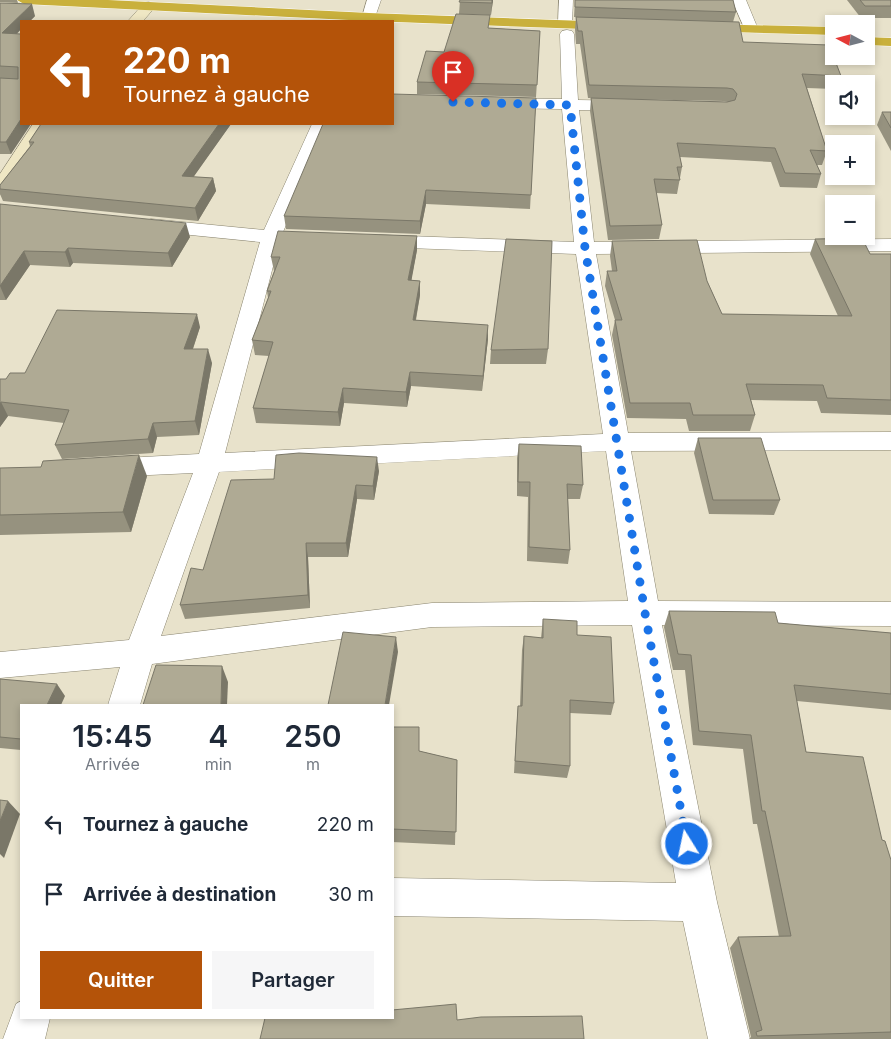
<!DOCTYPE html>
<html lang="fr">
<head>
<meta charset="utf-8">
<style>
  body { margin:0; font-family:Inter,sans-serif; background:#f6f6f7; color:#1f2937; height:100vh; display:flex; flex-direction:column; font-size:19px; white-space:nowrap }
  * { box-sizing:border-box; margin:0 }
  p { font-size:16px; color:#747a83 }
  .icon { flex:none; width:28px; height:28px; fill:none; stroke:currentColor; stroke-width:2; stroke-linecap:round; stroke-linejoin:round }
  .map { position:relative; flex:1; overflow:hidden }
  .panel { position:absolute; left:20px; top:704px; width:374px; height:315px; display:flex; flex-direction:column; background:#fff; border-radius:0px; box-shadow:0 2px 8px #0003 }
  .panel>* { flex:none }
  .top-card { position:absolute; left:20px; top:20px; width:374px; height:105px; border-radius:0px; box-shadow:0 2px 8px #0003; background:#b45309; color:#fff; overflow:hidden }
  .needle { width:32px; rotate:277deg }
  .tools { position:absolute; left:825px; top:15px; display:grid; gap:10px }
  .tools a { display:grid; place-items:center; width:50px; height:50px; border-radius:0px; background:#fff; box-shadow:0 2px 8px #0003; font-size:25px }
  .pin { position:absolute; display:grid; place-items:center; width:42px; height:42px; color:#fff; margin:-51px -21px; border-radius:50% 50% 50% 0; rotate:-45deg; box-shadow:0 0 5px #0007 }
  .pin .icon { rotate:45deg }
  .me { position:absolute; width:55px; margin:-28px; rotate:350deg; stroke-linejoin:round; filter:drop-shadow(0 0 4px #0008) }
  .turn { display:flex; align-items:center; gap:18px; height:105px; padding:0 20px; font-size:22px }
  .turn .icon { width:65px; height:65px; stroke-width:2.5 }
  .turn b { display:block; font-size:35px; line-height:42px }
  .eta { display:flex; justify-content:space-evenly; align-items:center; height:85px; text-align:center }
  .eta b { font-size:30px; font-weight:600; line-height:35px }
  .action { display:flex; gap:10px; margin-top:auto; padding:10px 20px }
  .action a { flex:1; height:58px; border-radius:0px; background:#b45309; color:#fff; font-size:20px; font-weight:600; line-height:58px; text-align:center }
  .action a+a { background:#f6f6f7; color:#1f2937 }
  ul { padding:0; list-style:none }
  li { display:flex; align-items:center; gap:15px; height:70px; padding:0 20px }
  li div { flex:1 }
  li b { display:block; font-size:19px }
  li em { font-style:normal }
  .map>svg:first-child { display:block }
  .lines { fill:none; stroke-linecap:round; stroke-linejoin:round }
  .street-casing { stroke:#8a8570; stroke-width:1 }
  .secondary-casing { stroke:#8a8570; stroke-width:1 }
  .highway-casing { stroke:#fff; stroke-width:1 }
  .street { fill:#fff; fill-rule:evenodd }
  .secondary { fill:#efe7c4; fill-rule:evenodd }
  .highway { fill:#c9b03c; fill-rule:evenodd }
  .wall { fill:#96927f; fill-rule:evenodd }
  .shaded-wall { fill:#7a7768 }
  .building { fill:#afaa94; stroke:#7a7768 }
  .route { stroke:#1a73e8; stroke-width:9; stroke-dasharray:0 16.2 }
</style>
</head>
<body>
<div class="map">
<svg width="891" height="1039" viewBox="0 0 891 1039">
  <rect width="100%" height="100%" fill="#e8e2cb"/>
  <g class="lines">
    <g class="street-casing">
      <g id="street">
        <polygon points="367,0 381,0 374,20 364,20 362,17"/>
        <polygon points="559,0 573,0 572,24 570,27 560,27 558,24"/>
        <polygon points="732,0 746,0 758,29 756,32 746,32"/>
        <path d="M567,30L572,31L574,34L578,100L628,101L634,102L636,106L634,110L628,111L579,110L594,242L891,239V251L596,254L628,433L891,432V450L631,451L658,601L891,602V626L662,625L717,902L750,1039H708L683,921L392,916V878L676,883L632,625L432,627L152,664L140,705H108L120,667L0,678V652L129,640L193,473L106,477L97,475L93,468L97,461L106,459L199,454L260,242L151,231L144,229L141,225L144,221L151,219L264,230L312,124H329L283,232L322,235L325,239L322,243L315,245L279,243L225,453L603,434L576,254L380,247L373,245L370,241L373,237L380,235L574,242L562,109L499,108L493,106L491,103L493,100L499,98L562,99L560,34L562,31ZM606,451L628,601L432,603L161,636L219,472Z"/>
        <polygon points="21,1001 21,1018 50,1018 45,1039 3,1039 16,1004"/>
      </g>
    </g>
    <g class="secondary-casing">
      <g id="secondary">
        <polygon points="149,2 156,6 143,21 128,21 144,3"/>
        <polygon points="33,124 51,124 7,192 0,194 0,174"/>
      </g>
    </g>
    <g class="highway-casing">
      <g id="highway">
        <polygon points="17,0 108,0 369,13 612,22 617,23 619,26 617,29 612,30 369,21 24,4"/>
        <polygon points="703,24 834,27 834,35 698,31 696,28 698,25"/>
        <polygon points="866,37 891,38 891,46 866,45"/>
      </g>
    </g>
    <use href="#street" class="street"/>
    <use href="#secondary" class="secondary"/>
    <use href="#highway" class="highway"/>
  </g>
  <g class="wall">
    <polygon points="0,0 17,0 18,3 0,2"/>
    <polygon points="460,0 493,0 491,15 459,14"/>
    <path d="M575,0H733L736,12L733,22L743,42L841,76L839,84H834V89L807,88L827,151L822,165H817L821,174L817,188L780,187L771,162L680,157L682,167L677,194L656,193L662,225L659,239L608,240L590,111L591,98H588L580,44H576L575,29L576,17H574ZM626,99L724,101L728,102Z"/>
    <polygon points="847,0 891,0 891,18 861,18"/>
    <polygon points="0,3 35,16 30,21 21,21 21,29 17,34 21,124 11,154 0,154 0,78 18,79 0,78"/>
    <polygon points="489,28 540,31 536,97 417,94 417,82 444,52"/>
    <polygon points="536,98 530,209 426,204 420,234 286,229 284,216"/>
    <polygon points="882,112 891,112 891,151 877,125"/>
    <polygon points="41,124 231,124 193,177 213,178 216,191 198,221 3,201 0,194 0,185 30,146 29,142"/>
    <polygon points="0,204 190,237 172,267 73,263 70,267 30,265 6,300 0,300"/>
    <polygon points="417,236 417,250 411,280 420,281 420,295 416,320 488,339 482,391 411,386 407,407 344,403 340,426 256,423 253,408 269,356 255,355 252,340 268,298 267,291 274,271 271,257"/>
    <polygon points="815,239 870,254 891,254 891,415 821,413 817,401 751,400 755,415 750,431 689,431 686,419 627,418 612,335 615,320 605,286 607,271 612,271 610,256 612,241 707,281 722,314 838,316 810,254"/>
    <polygon points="200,327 193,349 212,363 199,435 157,437 153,453 62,459 55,445 64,423 8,416 0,427 0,379 6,379"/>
    <polygon points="548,349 546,364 490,364 491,350"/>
    <polygon points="698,438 780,500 774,515 709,514 694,453"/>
    <polygon points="519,444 583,485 580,499 568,499 570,550 568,564 527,561 528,497 517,496 517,458"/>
    <polygon points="0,468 147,476 131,532 0,535"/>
    <polygon points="379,471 374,500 357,499 348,557 308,557 310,608 185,619 180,605 203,570 274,479"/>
    <polygon points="669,611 778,623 891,633 891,710 797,701 806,752 882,840 891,860 891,1039 749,1039 751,1037 730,948 738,937 779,937 757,824 753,824 743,749 693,745 685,670 673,670 664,627"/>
    <polygon points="543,619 577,635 614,703 611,715 570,713 570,766 567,778 514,773 517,719 518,706 520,706 522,650 524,636 541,638"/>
    <polygon points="0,679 65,696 21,705 21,750 0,748"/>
    <polygon points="392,727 419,751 457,760 455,845 392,842"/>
  </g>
  <g class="shaded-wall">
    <polygon points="492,0 493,0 491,15 492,3"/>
    <polygon points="32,4 35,16 30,21 21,21 21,29 6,44 2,33"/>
    <polygon points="21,119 21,124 31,124 11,154 6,142"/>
    <polygon points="219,124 231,124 185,189 182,176"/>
    <polygon points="213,178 216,191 198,221 195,208"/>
    <polygon points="426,190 426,204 420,234 420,221"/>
    <polygon points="186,223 190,237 172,267 168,253"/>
    <polygon points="417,236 417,250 409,294 408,280"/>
    <polygon points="68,248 73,263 70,267 65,252"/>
    <polygon points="24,251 30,265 6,300 0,286"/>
    <polygon points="420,281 420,295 413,334 413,320"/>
    <polygon points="197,314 200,327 188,363 184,349"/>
    <polygon points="488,325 488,339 482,391 483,376"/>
    <polygon points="208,349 212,363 199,435 195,421"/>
    <polygon points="410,372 411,386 407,407 406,392"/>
    <polygon points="343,388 344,403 340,426 338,412"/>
    <polygon points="1,402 8,416 0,427 0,404"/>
    <polygon points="153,423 157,437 153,453 148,439"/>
    <polygon points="139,455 147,476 131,532 123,512"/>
    <polygon points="377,457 379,471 374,500 373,486"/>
    <polygon points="356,485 357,499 348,557 346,543"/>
    <polygon points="306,543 308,557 310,608 308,595"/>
    <polygon points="396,637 398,652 389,705 385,705"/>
    <polygon points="222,666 228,682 227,705 221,705"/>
    <polygon points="57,684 65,696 61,705 47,705"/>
    <polygon points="8,801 20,814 4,858 0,854 0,821"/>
  </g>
  <g class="building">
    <polygon points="460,0 492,0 492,3 459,2"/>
    <polygon points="575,0 733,0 736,12 575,7"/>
    <polygon points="860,0 891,0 891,6 865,6"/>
    <polygon points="0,3 32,4 2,33 21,34 21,119 6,142 0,142 0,78 18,79 18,67 0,66"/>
    <polygon points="456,14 490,15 488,28 540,31 537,85 417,82 426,51 444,52"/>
    <polygon points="576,17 739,22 743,42 829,45 841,76 802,74 827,151 810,150 821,174 785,173 775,148 677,143 682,167 677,167 680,180 654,179 662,225 610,226 591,98 727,102 735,100 737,94 733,89 727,88 589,85 582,31 578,31"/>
    <polygon points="392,94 536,98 531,195 426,190 420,221 284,216 323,124 392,124"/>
    <polygon points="882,112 891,112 891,128"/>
    <polygon points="41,124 219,124 182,176 213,178 195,208 0,189 0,185 34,142 29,142"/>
    <polygon points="0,204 186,223 168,253 68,248 65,252 24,251 0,286"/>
    <polygon points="278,231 417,236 408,280 420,281 413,320 488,325 483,376 410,372 406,392 343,388 338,412 253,408 273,342 252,340 271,291 267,291 280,257 271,257"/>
    <polygon points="862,238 870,254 891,254 891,400 827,398 823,385 746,384 755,415 693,415 690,403 630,403 615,320 622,320 607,271 617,271 612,241 697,240 707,281 722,314 852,316 815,239"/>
    <polygon points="506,239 552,241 548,349 491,350"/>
    <polygon points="57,310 197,314 184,349 208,349 195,421 153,423 148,439 55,445 69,410 1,402 0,404 0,379 6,379 10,373 25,373"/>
    <polygon points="698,438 761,438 780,500 713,500"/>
    <polygon points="519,444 581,446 583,485 567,484 570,550 529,547 530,482 518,482"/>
    <polygon points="299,453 377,457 373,486 356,485 346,543 306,543 308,595 180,605 191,568 203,570 231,480 274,479 276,455"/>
    <polygon points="139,455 123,512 0,515 0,468 41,467 43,461"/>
    <polygon points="669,611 775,612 778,623 891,633 891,694 794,685 806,752 863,757 882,840 885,841 891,860 891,1032 757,1036 756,1032 762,1030 738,937 791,936 765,811 762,811 751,735 699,731 691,655 678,654"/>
    <polygon points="543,619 577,621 577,635 611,637 614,703 570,700 570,766 515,761 518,706 522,706 524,636 543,638"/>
    <polygon points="343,632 396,637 385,705 328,705"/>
    <polygon points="156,665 222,666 221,705 143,705"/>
    <polygon points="0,679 57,684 47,705 21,705 21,739 0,737"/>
    <polygon points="392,727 419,727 419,751 457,760 456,832 392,829"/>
    <polygon points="0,800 8,801 0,821"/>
    <polygon points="456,1004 457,1020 481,1017 582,1016 584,1039 260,1039 265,1018 392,1018 392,1010"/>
  </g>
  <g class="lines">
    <polyline class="route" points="453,102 570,105 585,248 645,613 687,844"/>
  </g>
</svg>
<div class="tools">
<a><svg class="needle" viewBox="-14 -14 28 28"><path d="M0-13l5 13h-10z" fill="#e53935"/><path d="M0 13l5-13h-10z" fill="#747a83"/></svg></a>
<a><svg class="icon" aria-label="sound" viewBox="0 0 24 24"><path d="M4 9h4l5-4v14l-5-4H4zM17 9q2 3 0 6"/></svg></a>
<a>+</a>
<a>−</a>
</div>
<div class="pin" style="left:453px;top:102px;background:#d93025"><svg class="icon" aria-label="arrive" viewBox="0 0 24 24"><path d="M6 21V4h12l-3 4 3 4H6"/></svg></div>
<svg class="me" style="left:687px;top:844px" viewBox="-20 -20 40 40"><circle r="17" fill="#1a73e8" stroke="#fff" stroke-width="3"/><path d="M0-11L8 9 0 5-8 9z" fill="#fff"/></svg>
<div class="top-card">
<div class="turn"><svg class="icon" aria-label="left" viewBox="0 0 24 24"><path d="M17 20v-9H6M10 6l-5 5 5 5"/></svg><div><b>220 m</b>Tournez à gauche</div></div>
</div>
<section class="panel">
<div class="eta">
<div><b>15:45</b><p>Arrivée</p></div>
<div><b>4</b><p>min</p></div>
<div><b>250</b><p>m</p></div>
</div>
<ul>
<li><svg class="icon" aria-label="left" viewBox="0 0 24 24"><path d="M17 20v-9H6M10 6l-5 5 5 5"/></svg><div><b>Tournez à gauche</b></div><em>220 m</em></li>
<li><svg class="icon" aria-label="arrive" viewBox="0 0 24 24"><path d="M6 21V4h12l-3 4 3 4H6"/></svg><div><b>Arrivée à destination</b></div><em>30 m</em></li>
</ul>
<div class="action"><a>Quitter</a><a>Partager</a></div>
</section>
</div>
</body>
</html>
